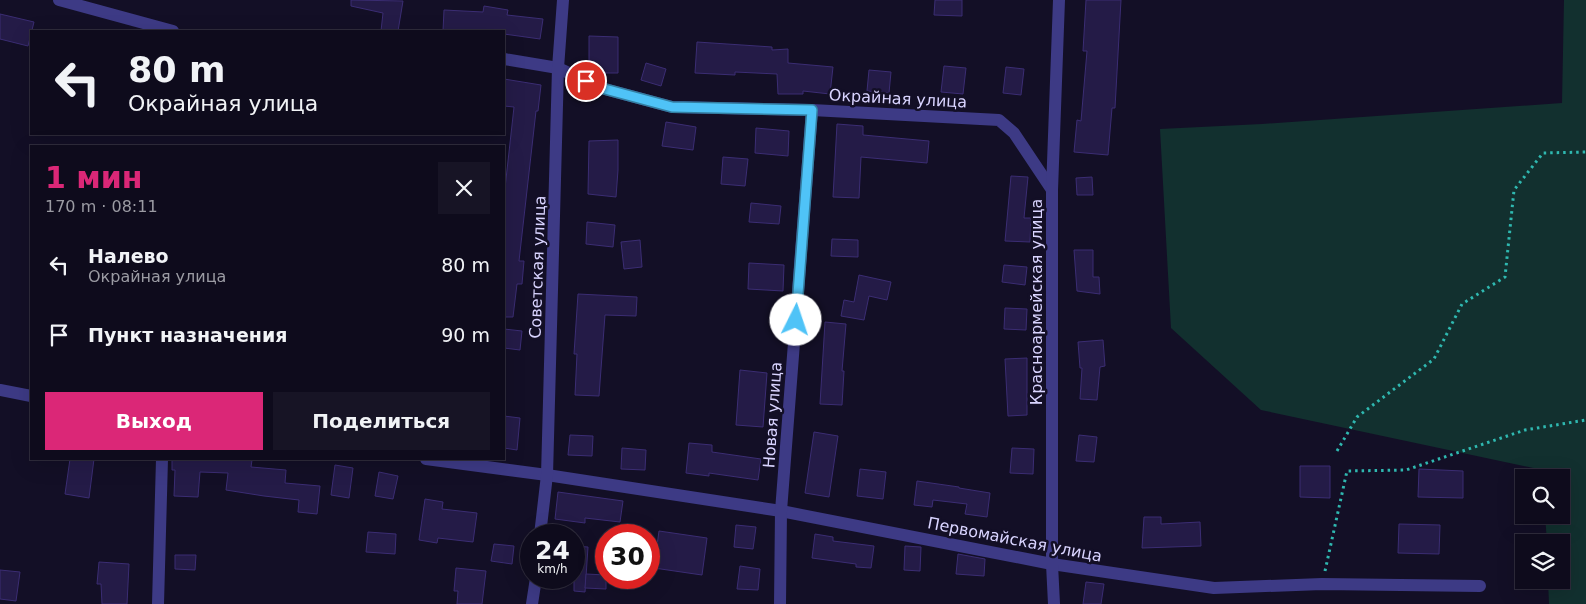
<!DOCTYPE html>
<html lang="ru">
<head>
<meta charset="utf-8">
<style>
  body { margin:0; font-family:"DejaVu Sans",sans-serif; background:#171425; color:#f1f3f6; height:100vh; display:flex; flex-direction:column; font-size:19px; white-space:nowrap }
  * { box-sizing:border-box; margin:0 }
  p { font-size:16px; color:#9b9ba3 }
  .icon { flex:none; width:28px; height:28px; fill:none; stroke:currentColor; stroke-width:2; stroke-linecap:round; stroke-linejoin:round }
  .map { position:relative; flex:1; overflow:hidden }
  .drawer { position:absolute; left:30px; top:145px; width:475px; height:315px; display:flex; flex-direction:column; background:#0e0b1c; border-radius:0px; box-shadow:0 5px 20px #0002,0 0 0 1px #2e2b3b }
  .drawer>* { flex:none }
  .top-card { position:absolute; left:30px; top:30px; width:475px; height:105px; border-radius:0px; box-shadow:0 5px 20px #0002,0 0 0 1px #2e2b3b; background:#0e0b1c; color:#f1f3f6; overflow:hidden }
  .buttons { position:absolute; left:1515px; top:469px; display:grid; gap:10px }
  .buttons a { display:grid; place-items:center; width:55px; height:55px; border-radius:0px; background:#0e0b1c; box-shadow:0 5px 20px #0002,0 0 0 1px #2e2b3b; font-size:25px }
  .speed { position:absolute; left:520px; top:524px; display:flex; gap:10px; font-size:25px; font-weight:700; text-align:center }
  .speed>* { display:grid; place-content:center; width:65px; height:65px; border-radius:50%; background:#0e0b1c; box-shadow:0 5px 20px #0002,0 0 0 1px #2e2b3b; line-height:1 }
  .speed small { font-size:12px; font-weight:400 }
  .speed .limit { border:8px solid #d22; background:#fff; color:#111 }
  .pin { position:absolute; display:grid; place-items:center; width:42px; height:42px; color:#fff; margin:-21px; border:2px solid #fff; border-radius:50%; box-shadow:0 1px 5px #0007 }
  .me { position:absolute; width:55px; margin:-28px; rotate:4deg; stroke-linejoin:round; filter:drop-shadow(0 0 4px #0008) }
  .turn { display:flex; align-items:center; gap:18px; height:105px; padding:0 15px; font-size:22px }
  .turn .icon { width:65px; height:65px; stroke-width:2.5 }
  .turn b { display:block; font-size:35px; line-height:42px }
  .round { display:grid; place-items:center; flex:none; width:52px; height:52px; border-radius:0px; background:#171425 }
  .overview { display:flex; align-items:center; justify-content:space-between; height:85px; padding:0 15px }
  h1 { font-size:30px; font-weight:700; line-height:38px; color:#db2777 }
  .button { display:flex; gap:10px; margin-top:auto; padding:10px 15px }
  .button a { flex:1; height:58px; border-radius:0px; background:#db2777; color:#fff; font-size:20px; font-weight:700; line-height:58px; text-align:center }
  .button a+a { background:#171425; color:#f1f3f6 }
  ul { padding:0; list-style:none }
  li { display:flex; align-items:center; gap:15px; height:70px; padding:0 15px }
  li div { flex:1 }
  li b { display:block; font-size:19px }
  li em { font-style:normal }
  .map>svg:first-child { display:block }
  .green { fill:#12302f }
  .building { fill:#241b47; stroke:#3b2d73 }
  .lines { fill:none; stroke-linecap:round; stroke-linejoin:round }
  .path { stroke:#2fb8b0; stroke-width:3; stroke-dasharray:2.5 4; stroke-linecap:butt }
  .minor { stroke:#3d3a85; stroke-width:12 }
  .route-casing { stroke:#337fa1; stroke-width:12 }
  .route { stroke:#4fc3f7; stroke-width:9 }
  .labels { text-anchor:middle; stroke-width:5; stroke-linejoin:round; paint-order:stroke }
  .street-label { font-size:16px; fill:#d9d4ff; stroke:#130f26 }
</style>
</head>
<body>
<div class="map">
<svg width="1586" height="604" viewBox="0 0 1586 604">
  <rect width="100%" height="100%" fill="#130f26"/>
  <polygon class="green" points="1564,0 1586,0 1586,604 1549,604 1548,580 1561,580 1561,542 1547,542 1545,515 1561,515 1561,478 1544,477 1543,470 1261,410 1171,328 1160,129 1262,124 1562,103"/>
  <g class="building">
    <polygon points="351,0 403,1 398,31 381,31 383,13 351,6"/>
    <polygon points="935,0 962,0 962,16 934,15"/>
    <polygon points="1086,0 1121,0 1115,108 1112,108 1108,155 1074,152 1077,120 1081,121 1087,51 1083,51"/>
    <polygon points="484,6 508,10 507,15 543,19 540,39 504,34 504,31 443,31 444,10 483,12"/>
    <polygon points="0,14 34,22 28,46 0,39"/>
    <polygon points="589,36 618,37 618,73 589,73"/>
    <polygon points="697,42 772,47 772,50 788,49 788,63 833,67 830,94 803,91 803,94 778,94 777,74 735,72 735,75 695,73"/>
    <polygon points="646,63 666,69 661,86 641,80"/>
    <polygon points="944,66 966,68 963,94 941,92"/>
    <polygon points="1006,67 1024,69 1021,95 1003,93"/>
    <polygon points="869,70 891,72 889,93 867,91"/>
    <polygon points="504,79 541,85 538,111 536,111 519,261 524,261 522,284 517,284 513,317 504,317 504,197 514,107 504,106"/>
    <polygon points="666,122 696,127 693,150 662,146"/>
    <polygon points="837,124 863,126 863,135 929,141 927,163 861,157 859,198 833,197"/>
    <polygon points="756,128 789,131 788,156 755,153"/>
    <polygon points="618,140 618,170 616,197 588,194 589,141"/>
    <polygon points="723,157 748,159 745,186 721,184"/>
    <polygon points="1011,176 1028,177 1024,218 1031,218 1030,242 1005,241"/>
    <polygon points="1092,177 1093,195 1077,195 1076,178"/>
    <polygon points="751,203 781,206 779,224 749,222"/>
    <polygon points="587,222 615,225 613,247 586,244"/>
    <polygon points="832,239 858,240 858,257 831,256"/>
    <polygon points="640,240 642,267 624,269 621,242"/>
    <polygon points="1074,250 1093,250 1093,277 1099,277 1100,294 1077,291"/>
    <polygon points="749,263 784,265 783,291 748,289"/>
    <polygon points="1004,265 1027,267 1025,285 1002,282"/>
    <polygon points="859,275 891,282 887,300 869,296 864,320 841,316 844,300 854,302"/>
    <polygon points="578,294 637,297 636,316 605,315 599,396 575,395 577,354 574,354"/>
    <polygon points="1005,308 1027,309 1026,330 1004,329"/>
    <polygon points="825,322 846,324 842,371 844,371 842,405 820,404"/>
    <polygon points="504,329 522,331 520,350 504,348"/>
    <polygon points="1103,340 1105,366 1100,367 1097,400 1080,399 1082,368 1080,368 1078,342"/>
    <polygon points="1027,358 1027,415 1008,416 1005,359"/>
    <polygon points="740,370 767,373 763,427 736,425"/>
    <polygon points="504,416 520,418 517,450 504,448"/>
    <polygon points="814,432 838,436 829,497 805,493"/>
    <polygon points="570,435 593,436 592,456 568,455"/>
    <polygon points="1079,435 1097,437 1094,462 1076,461"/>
    <polygon points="689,443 712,445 712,452 761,459 758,480 709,473 709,476 686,473"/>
    <polygon points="622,448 646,450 645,470 621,469"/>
    <polygon points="1012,448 1034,449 1033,474 1010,473"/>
    <polygon points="70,459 94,459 89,498 65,494"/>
    <polygon points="172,459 239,459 252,460 251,467 286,470 285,483 320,486 317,514 298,512 299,500 264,496 226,490 228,473 200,472 198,497 174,496 175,470 172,470"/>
    <polygon points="335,465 353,468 349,498 331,495"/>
    <polygon points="1300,466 1330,466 1330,498 1300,497"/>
    <polygon points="860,469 886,472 883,499 857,496"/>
    <polygon points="1419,469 1463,471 1463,498 1418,497"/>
    <polygon points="379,472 398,476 393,499 375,496"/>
    <polygon points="917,481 959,487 959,488 990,493 987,517 965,514 967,504 933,500 932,507 914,505"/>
    <polygon points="558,492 623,501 620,522 585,518 585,523 555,519"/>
    <polygon points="425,499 443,502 442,509 477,513 473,542 438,538 437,543 419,540"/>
    <polygon points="1144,517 1161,517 1161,524 1200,522 1201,546 1142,548"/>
    <polygon points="1399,524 1440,525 1439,554 1398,553"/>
    <polygon points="736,525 756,527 753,549 734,547"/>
    <polygon points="659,531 707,538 702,575 654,568"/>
    <polygon points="368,532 396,534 395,554 366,552"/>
    <polygon points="815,534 833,537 833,541 874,546 871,568 856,567 856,564 812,558"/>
    <polygon points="494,544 514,546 512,564 491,561"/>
    <polygon points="574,546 588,547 585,592 574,591"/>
    <polygon points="905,546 921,547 920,571 904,570"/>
    <polygon points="958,554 985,559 984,576 956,574"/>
    <polygon points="175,555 196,555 195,570 175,569"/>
    <polygon points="99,562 129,564 127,604 102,604 101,584 97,584"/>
    <polygon points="740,566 760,569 758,590 737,589"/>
    <polygon points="456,568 486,571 482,604 457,604 458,591 454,591"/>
    <polygon points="0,570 20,572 16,601 0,599"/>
    <polygon points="586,574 606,575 606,589 585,588"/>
    <polygon points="1086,582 1104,584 1101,604 1083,604"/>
  </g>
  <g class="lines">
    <g class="path">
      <polyline points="1337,451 1357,417 1434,359 1462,304 1505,277 1514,190 1543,153 1586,152"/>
      <polyline points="1325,571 1347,471 1406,470 1525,430 1586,420"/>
    </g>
    <g class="minor">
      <polyline points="59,0 173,31"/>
      <polyline points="504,59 558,68 601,88 672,107 812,110 999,120 1014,133 1052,190"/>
      <polyline points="0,390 31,396"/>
      <polyline points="426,459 547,475 781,511 1052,564 1214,588 1322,584 1480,586"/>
      <polyline points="540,535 547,475 558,68 563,0"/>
      <polyline points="158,604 162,459"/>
      <polyline points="532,604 536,578"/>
      <polyline points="780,604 781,511 812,110"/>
      <polyline points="1054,604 1052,564 1052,190 1059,0"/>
    </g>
  </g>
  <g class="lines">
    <g class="route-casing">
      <polyline id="route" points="586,81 601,88 672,107 812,110 796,320"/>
    </g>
    <use href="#route" class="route"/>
  </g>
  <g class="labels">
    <g class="street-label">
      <text transform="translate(898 98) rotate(3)" y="6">Окрайная улица</text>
      <text transform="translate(537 267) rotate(-88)" y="6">Советская улица</text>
      <text transform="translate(1036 302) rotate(-90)" y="6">Красноармейская улица</text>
      <text transform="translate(772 415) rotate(-86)" y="6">Новая улица</text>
      <text transform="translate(1015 539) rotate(11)" y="6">Первомайская улица</text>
    </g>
  </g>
</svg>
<div class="buttons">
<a><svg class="icon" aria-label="search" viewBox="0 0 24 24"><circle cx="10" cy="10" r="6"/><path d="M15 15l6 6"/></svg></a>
<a><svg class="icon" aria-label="layers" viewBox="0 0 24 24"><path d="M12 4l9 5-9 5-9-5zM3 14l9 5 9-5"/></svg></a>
</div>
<div class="speed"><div>24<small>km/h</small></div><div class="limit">30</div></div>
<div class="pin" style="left:586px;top:81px;background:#d93025"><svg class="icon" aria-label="arrive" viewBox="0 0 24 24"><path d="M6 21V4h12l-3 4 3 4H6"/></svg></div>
<svg class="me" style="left:796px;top:320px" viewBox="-20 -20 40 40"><circle r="19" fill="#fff"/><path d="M0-13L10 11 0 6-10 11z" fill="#4fc3f7"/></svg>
<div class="top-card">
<div class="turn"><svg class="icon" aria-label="left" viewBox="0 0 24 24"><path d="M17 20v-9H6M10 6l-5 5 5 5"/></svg><div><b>80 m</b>Окрайная улица</div></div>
</div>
<section class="drawer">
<div class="overview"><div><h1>1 мин</h1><p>170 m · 08:11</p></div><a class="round"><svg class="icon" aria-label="close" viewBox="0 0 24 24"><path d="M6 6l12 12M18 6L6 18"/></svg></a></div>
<ul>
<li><svg class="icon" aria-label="left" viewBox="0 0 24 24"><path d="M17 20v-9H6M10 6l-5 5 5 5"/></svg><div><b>Налево</b><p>Окрайная улица</p></div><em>80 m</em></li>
<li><svg class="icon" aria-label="arrive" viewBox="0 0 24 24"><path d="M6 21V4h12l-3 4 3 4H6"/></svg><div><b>Пункт назначения</b></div><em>90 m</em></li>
</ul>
<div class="button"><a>Выход</a><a>Поделиться</a></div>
</section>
</div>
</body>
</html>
